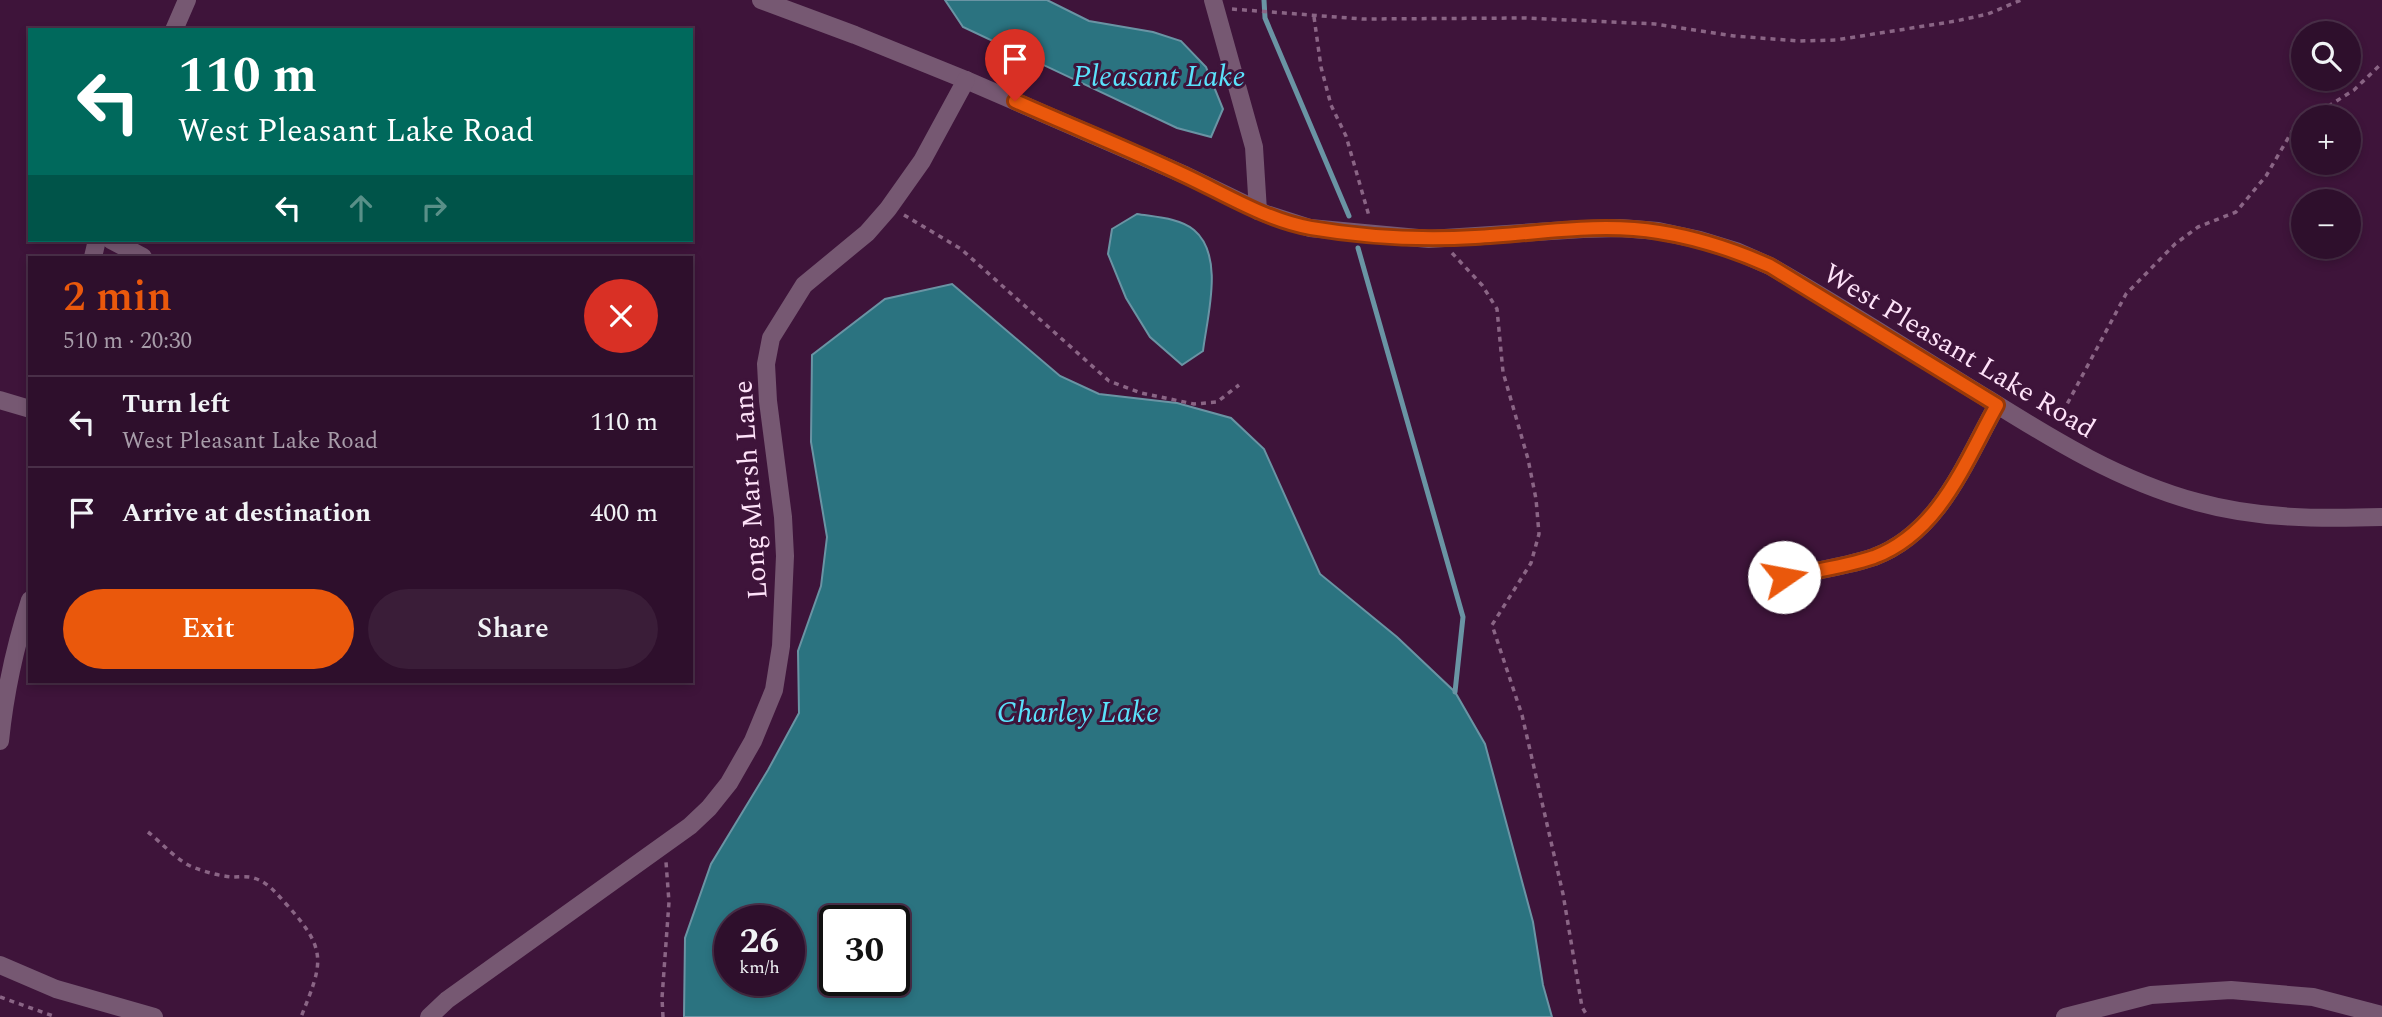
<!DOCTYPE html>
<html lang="en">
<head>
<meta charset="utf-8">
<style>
  body { margin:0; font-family:Spectral,serif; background:#3a1d38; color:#f1f3f6; height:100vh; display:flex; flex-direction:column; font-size:26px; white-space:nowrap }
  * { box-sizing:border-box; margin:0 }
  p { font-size:23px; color:#a79ca9 }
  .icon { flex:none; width:38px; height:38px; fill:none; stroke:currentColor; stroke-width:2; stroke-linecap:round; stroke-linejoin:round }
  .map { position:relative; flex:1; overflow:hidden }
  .details { position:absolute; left:28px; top:256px; width:665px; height:427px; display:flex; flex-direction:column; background:#2e0f2c; border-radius:0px; box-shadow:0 4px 10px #0003,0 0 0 2px #492f48 }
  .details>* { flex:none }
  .banner { position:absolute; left:28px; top:28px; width:665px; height:214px; border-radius:0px; box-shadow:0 4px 10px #0003,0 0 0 2px #492f48; background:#00695c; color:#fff; overflow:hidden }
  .fabs { position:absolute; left:2291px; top:21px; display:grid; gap:14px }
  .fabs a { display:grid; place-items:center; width:70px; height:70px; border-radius:50%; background:#2e0f2c; box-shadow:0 4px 10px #0003,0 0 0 2px #492f48; font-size:35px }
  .speed { position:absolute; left:714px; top:905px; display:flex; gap:14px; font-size:35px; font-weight:700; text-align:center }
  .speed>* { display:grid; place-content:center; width:91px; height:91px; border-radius:50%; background:#2e0f2c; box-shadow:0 4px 10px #0003,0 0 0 2px #492f48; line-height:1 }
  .speed small { font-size:18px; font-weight:400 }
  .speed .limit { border:4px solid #111; border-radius:10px; background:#fff; color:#111 }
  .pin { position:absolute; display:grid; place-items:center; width:60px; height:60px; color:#fff; margin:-72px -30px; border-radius:50% 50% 50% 0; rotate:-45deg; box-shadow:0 0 7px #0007 }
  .pin .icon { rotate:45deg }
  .me { position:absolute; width:77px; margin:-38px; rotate:78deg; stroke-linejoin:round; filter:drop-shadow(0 0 5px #0008) }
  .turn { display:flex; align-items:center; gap:24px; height:147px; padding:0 35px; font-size:32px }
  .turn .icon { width:91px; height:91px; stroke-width:2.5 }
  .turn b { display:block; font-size:49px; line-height:60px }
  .lanes { display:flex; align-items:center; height:66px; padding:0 35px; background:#0003; justify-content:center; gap:35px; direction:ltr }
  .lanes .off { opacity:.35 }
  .round { display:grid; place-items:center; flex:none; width:74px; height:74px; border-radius:37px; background:#3a1d38 }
  .overview { display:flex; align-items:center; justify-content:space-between; height:119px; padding:0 35px }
  h1 { font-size:42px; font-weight:600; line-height:52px; color:#ea580c }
  .primary-button { display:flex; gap:14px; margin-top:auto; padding:14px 35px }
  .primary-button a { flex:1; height:80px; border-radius:42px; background:#ea580c; color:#fff; font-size:28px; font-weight:600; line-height:80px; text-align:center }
  .primary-button a+a { background:#3a1d38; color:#f1f3f6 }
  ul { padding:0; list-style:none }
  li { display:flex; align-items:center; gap:21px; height:91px; padding:0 35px; border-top:2px solid #492f48 }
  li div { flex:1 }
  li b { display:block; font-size:26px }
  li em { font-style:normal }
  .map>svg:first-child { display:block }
  .water { fill:#2b7380; stroke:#6a94a4; stroke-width:2; fill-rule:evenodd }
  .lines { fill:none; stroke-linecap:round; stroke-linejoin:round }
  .stream { stroke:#6a94a4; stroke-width:5 }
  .path { stroke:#8a6585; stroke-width:3.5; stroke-dasharray:5 5; stroke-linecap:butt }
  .minor { stroke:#765872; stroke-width:18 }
  .route-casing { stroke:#983908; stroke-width:18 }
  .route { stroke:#ea580c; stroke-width:12 }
  .labels { text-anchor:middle; stroke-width:6; stroke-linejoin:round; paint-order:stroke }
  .street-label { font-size:28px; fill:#fde1f8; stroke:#3e143a }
  .water-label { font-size:30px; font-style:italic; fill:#5ae2fb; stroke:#3e143a }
</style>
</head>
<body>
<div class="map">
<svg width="2382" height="1017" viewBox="0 0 2382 1017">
  <rect width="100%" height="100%" fill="#3e143a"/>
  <g class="water">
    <polygon points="945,0 1047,0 1089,21 1153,32 1181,41 1206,67 1223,109 1211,137 1177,128 963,27"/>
    <path d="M1137,214C1155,217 1180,218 1194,230C1225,256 1207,317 1203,351L1182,365L1150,337L1126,298L1108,254L1112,229Z"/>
    <path d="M952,284L1060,376L1099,394L1177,403L1231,418L1264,449L1320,574L1397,637L1455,692L1485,744L1533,922L1543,985L1552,1017H684L685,938L711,864L768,770L799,713L798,651L821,586L827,537L811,442L812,355L885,299ZM789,920V980H730V920ZM894,920V980H835V920Z"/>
  </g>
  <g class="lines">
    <g class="stream">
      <polyline points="1264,0 1265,18 1349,216"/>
      <polyline points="1358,248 1463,617 1455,692"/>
    </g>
    <g class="path">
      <polyline points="1232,9 1362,19 1526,18 1655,24 1734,36 1800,41 1836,40 1956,21 1988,14 2021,0"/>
      <polyline points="1314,17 1321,67 1331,105 1346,136 1369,216"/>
      <polyline points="2311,117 2354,90 2382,63"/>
      <polyline points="904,215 961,249 1109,381 1141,393 1194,404 1217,402 1239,385"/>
      <polyline points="1452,253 1482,285 1497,309 1503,372 1528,459 1536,499 1539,534 1531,563 1492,625 1522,715 1563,894 1582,1007 1588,1017"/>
      <polyline points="2058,421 2126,294 2175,244 2198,227 2236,212 2266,176 2294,128 2303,123"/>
      <path d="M148,832C162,843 178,862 195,868C206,872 220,876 232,877C239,877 247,876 254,878C269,883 277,894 287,905C329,951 322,964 301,1017"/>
      <polyline points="0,997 56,1017"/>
      <polyline points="663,1017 662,998 669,902 666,862"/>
    </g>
    <g class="minor">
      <path d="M761,0L855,35L966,80L1185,175L1266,214L1310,228L1429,239L1583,229L1620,228L1658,231L1700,240L1736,251L1770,266C1844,308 1916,355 1988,399C2055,441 2120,481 2197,502C2258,519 2320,519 2382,517"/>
      <polyline points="1213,0 1254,147 1258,211"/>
      <polyline points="174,30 187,0"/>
      <polyline points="111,240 143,257"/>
      <polyline points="93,257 97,240"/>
      <polyline points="0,400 30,409"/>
      <path d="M1784,577C1813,571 1845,567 1874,557C1940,532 1965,462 1997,405"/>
      <path d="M0,741C5,692 15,646 30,600"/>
      <polyline points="0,965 56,989 154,1017"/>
      <polyline points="429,1017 447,1000 690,826 709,808 729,783 753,741 774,690 781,646 785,556 783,517 768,401 766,364 771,338 804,285 867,233 888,209 922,161 966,80"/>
      <polyline points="2065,1017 2151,995 2231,990 2313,997 2382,1015"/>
    </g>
  </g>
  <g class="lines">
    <g class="route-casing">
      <path id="route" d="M1015,101C1071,126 1129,149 1184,175C1225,194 1266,220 1311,228C1364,237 1421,240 1475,237C1535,234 1598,222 1659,232C1698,238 1734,250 1770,266L1997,405C1965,462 1940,532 1874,557C1845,567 1813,571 1784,577"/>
    </g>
    <use href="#route" class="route"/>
  </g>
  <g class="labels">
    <g class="street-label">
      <text transform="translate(1960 350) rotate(31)" y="10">West Pleasant Lake Road</text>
      <text transform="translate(749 490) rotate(-94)" y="10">Long Marsh Lane</text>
    </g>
    <g class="water-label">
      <text x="1159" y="86">Pleasant Lake</text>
      <text x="1078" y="722">Charley Lake</text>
    </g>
  </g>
</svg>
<div class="fabs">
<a><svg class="icon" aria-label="search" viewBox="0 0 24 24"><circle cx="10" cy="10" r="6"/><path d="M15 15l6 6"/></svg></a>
<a>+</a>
<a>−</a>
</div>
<div class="speed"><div>26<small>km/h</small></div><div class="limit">30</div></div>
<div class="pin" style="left:1015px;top:101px;background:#d93025"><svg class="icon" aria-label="arrive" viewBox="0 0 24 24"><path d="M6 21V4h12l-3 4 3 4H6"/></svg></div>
<svg class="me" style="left:1784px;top:577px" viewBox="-20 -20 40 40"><circle r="19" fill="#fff"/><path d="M0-13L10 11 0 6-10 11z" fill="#ea580c"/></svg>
<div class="banner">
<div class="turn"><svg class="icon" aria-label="left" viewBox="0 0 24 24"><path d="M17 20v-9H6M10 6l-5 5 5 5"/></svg><div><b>110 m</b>West Pleasant Lake Road</div></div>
<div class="lanes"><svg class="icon" aria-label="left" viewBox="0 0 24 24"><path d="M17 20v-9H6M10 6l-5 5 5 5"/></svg><svg class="icon off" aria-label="ahead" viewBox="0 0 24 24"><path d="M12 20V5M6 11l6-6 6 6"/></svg><svg class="icon off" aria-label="right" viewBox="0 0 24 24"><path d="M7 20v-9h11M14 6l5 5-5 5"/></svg></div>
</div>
<section class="details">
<div class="overview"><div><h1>2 min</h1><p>510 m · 20:30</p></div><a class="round" style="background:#d93025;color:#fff"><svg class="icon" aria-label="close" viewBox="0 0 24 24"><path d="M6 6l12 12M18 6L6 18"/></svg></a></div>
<ul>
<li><svg class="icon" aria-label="left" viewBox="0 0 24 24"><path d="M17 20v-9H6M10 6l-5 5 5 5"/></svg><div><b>Turn left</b><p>West Pleasant Lake Road</p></div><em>110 m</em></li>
<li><svg class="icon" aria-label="arrive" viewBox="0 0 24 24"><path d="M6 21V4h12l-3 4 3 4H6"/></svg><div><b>Arrive at destination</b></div><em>400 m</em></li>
</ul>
<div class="primary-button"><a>Exit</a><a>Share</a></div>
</section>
</div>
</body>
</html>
